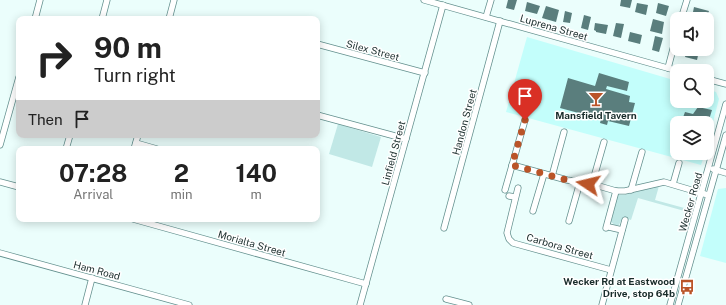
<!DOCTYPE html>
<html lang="en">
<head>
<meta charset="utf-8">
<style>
  body { margin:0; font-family:"Public Sans",sans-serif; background:#f6f6f6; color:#222; height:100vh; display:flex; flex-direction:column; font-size:15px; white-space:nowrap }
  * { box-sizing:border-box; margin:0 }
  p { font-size:13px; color:#767676 }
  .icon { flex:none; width:22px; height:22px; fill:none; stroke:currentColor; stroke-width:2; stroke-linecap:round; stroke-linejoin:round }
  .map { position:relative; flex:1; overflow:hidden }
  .drawer { position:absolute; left:16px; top:146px; width:304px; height:76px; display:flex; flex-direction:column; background:#fff; border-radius:8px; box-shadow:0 2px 10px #0003 }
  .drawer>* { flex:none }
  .guide { position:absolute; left:16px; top:16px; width:304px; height:122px; border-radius:8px; box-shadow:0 2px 10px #0003; background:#fff; color:#222; overflow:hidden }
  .tools { position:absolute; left:670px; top:12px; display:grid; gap:8px }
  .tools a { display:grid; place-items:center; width:44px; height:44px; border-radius:8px; background:#fff; box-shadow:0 2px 10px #0003; font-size:20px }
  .pin { position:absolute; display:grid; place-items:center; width:34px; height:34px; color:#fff; margin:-41px -17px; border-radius:50% 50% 50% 0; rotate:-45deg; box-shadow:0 0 4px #0007 }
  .pin .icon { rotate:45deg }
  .me { position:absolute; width:44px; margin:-22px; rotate:280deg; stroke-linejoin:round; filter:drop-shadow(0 0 3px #0008) }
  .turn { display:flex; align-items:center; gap:14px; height:84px; padding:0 12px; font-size:18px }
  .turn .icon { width:52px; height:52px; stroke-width:2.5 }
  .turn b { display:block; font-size:28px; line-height:34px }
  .then { display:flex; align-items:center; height:38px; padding:0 12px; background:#0003; gap:8px; font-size:15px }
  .eta { display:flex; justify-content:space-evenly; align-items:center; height:68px; text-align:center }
  .eta b { font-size:24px; font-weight:700; line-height:28px }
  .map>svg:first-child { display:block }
  .built { fill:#c3fefb }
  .green { fill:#c1e8e6 }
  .building { fill:#5a7e7d }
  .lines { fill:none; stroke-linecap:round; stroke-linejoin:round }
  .minor-casing { stroke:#63908e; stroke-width:7 }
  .minor { stroke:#fff; stroke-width:5.5 }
  .route { stroke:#ba5428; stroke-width:7; stroke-dasharray:0 12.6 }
  .labels { text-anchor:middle; stroke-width:3; stroke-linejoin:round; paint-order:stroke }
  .street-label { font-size:10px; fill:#192c2b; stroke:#fff }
  .poi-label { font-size:10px; font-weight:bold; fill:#192c2b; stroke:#fff }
</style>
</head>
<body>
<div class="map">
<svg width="726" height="305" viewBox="0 0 726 305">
  <rect width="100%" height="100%" fill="#ebfefc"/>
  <g class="built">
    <polygon points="527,37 677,81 677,101 707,101 707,89 716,92 719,99 707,145 707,123 677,123 677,153 705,153 701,165 506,112"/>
    <polygon points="726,188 726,263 700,256 718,189"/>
  </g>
  <g class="green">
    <polygon points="338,124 381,137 372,167 329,154"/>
    <polygon points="659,186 655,200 688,209 688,212 638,198 631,220 623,217 619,225 615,225 611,222 618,195 624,195"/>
  </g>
  <g class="building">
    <polygon points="508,0 517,0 514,10 506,8"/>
    <polygon points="621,0 632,0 630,8 620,6"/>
    <polygon points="527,2 540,6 537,14 525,11"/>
    <polygon points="637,3 648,5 646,15 635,12"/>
    <polygon points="658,3 669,6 666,16 656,13"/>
    <polygon points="546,6 559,10 556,22 542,18"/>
    <polygon points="694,7 709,11 706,19 694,19 696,13 693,12"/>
    <polygon points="565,11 572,13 570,23 563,22"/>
    <polygon points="584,15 591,17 588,30 581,28"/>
    <polygon points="653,19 664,22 662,34 650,31"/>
    <polygon points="595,23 608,25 606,34 596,32 596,31 594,30"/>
    <polygon points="616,23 624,24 621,38 613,36"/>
    <polygon points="630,32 642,35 640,44 628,41"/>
    <polygon points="655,36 663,38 659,52 652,50"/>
    <polygon points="687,49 699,51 697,60 685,57"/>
    <polygon points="599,73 629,82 627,91 607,86 606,89 630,96 629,102 635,103 629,126 608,121 607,125 600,123 601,119 560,108 568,78 595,86"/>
    <polygon points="698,107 712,110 708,123 681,123 685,112 693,114"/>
  </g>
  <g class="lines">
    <g class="minor-casing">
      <g id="minor">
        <polyline points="424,0 678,71"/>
        <polyline points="486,17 491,0"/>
        <polyline points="35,19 40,0"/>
        <polyline points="102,19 107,0"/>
        <polyline points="169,19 174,0"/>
        <polyline points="681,19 687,0"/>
        <polyline points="317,44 425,73"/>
        <polyline points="668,68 677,34"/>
        <polyline points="707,79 726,84"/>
        <polyline points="317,115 406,139"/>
        <polyline points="136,143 157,149"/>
        <polyline points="0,145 19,77"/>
        <polyline points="66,149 70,135"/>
        <polyline points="134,149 138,135"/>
        <polyline points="512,165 567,180 592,184 616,191 625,191 664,182 708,195"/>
        <polyline points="713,169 726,173"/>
        <polyline points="552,176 564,132"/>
        <polyline points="0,182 19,187"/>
        <polyline points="592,184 604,142"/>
        <polyline points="673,184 679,163"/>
        <polyline points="518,188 507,233 509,239 513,243 611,270"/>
        <polyline points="505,190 525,120"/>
        <polyline points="631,190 642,152"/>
        <polyline points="509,196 515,197"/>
        <polyline points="533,211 544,174"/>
        <polyline points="133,219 366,284"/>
        <polyline points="569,221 580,182"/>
        <polyline points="609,227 622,230"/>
        <polyline points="444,228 500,21"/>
        <polyline points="606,228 616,191"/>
        <polyline points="0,253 189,305"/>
        <polyline points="446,299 469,305"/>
        <polyline points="85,305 92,278"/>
        <polyline points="360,305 443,5"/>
        <polyline points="602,305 625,220"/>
        <polyline points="670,305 726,104"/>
        <polyline points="678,305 726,135"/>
      </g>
    </g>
    <use href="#minor" class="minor"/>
  </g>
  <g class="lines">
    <polyline class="route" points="525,120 512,165 567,180 588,184"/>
  </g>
  <defs>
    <g id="bar-bare" transform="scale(1.2)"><path d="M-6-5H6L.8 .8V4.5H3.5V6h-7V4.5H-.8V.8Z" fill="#ba5428" stroke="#fff" stroke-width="2.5" paint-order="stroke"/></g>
    <g id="bus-bare" transform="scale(1.2)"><path d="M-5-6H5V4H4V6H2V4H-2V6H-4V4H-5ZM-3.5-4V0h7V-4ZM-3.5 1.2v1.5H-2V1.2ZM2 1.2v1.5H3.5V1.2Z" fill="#ba5428" stroke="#fff" stroke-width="2.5" paint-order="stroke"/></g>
  </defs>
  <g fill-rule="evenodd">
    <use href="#bar-bare" x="596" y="99"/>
    <use href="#bus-bare" x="687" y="287"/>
  </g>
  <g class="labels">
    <g class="street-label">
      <text transform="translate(554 27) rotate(16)" y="4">Luprena Street</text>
      <text transform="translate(373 50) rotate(15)" y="4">Silex Street</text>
      <text transform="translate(464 122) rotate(-75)" y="4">Handon Street</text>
      <text transform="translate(393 153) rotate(-75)" y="4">Linfield Street</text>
      <text transform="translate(690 202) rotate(-74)" y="4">Wecker Road</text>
      <text transform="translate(252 243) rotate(16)" y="4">Morialta Street</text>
      <text transform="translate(560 246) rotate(16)" y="4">Carbora Street</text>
      <text transform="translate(97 270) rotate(15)" y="4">Ham Road</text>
    </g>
    <g class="poi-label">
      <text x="596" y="119">Mansfield Tavern</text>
      <text x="675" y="285" text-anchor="end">Wecker Rd at Eastwood<tspan x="675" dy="12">Drive, stop 64b</tspan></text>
    </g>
  </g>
</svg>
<div class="tools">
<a><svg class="icon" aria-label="sound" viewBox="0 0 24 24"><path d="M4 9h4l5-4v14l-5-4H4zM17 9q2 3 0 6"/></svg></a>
<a><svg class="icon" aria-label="search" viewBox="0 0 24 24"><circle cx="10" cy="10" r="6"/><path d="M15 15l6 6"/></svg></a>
<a><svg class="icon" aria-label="layers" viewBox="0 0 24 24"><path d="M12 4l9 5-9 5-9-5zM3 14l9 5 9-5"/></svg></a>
</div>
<div class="pin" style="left:525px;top:120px;background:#d93025"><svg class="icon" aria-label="arrive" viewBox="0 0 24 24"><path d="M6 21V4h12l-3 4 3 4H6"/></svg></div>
<svg class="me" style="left:588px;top:184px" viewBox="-20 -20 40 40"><path d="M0-17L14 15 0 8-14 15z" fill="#ba5428" stroke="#fff" stroke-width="4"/></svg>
<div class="guide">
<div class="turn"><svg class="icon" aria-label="right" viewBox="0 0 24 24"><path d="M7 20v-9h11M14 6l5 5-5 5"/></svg><div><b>90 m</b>Turn right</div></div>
<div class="then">Then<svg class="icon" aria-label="arrive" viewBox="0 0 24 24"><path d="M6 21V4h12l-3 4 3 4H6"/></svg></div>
</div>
<section class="drawer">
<div class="eta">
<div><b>07:28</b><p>Arrival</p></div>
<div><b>2</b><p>min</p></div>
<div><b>140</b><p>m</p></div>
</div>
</section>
</div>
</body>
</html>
